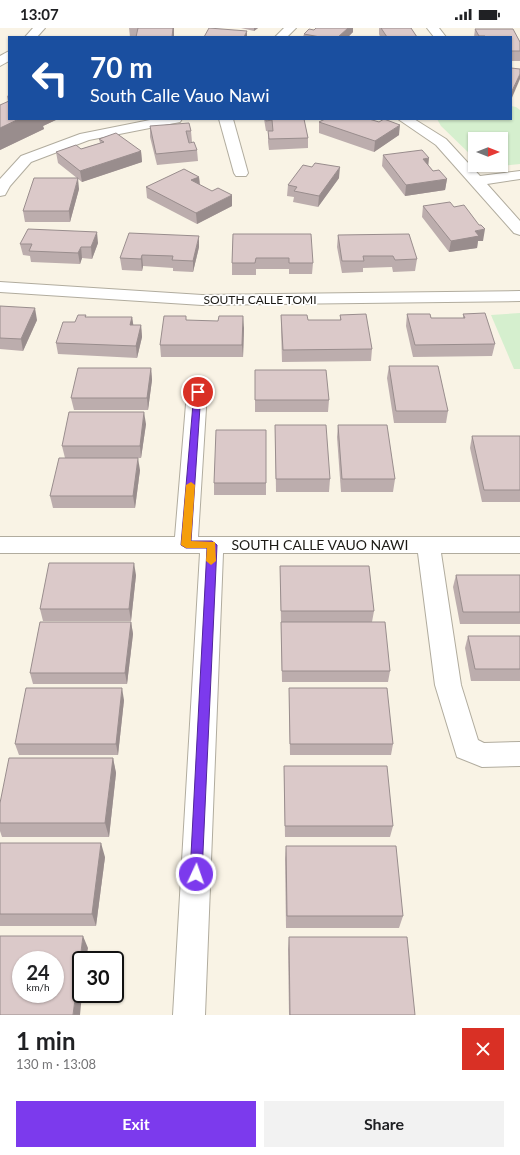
<!DOCTYPE html>
<html lang="en">
<head>
<meta charset="utf-8">
<style>
  body { margin:0; font-family:Lato,sans-serif; background:#f2f2f2; color:#202124; height:100vh; display:flex; flex-direction:column; font-size:15px; white-space:nowrap }
  * { box-sizing:border-box; margin:0 }
  p { font-size:13px; color:#757577 }
  .icon { flex:none; width:22px; height:22px; fill:none; stroke:currentColor; stroke-width:2; stroke-linecap:round; stroke-linejoin:round }
  .map { position:relative; height:987px; overflow:hidden }
  .sheet { display:flex; flex-direction:column; background:#fff; flex:1 }
  .sheet>* { flex:none }
  .banner { position:absolute; left:8px; top:8px; width:504px; height:84px; border-radius:0px; box-shadow:0 1px 3px #0004; background:#1a4fa0; color:#fff; overflow:hidden }
  .needle { width:26px; rotate:90deg }
  .controls { position:absolute; left:468px; top:104px; display:grid; gap:8px }
  .controls a { display:grid; place-items:center; width:40px; height:40px; border-radius:0px; background:#fff; box-shadow:0 1px 3px #0004; font-size:20px }
  .speed { position:absolute; left:12px; top:923px; display:flex; gap:8px; font-size:20px; font-weight:700; text-align:center }
  .speed>* { display:grid; place-content:center; width:52px; height:52px; border-radius:50%; background:#fff; box-shadow:0 1px 3px #0004; line-height:1 }
  .speed small { font-size:10px; font-weight:400 }
  .speed .limit { border:2px solid #111; border-radius:6px; background:#fff; color:#111 }
  .pin { position:absolute; display:grid; place-items:center; width:34px; height:34px; color:#fff; margin:-17px; border:2px solid #fff; border-radius:50%; box-shadow:0 1px 4px #0007 }
  .me { position:absolute; width:44px; margin:-22px; rotate:3deg; stroke-linejoin:round; filter:drop-shadow(0 0 3px #0008) }
  .turn { display:flex; align-items:center; gap:14px; height:84px; padding:0 16px; font-size:18px }
  .turn .icon { width:52px; height:52px; stroke-width:2.5 }
  .turn b { display:block; font-size:28px; line-height:34px }
  .round { display:grid; place-items:center; flex:none; width:42px; height:42px; border-radius:0px; background:#f2f2f2 }
  .headline { display:flex; align-items:center; justify-content:space-between; height:68px; padding:0 16px }
  h1 { font-size:24px; font-weight:700; line-height:30px }
  .cta { display:flex; gap:8px; margin-top:auto; padding:8px 16px }
  .cta a { flex:1; height:46px; border-radius:0px; background:#7c3aed; color:#fff; font-size:16px; font-weight:700; line-height:46px; text-align:center }
  .cta a+a { background:#f2f2f2; color:#202124 }
  .status { display:flex; justify-content:space-between; align-items:center; height:28px; padding:0 20px; background:#fff; direction:ltr }
  .status svg { height:11px; fill:currentColor }
  .map>svg:first-child { display:block }
  .green { fill:#d5efce }
  .lines { fill:none; stroke-linecap:round; stroke-linejoin:round }
  .minor-casing { stroke:#b1ac9e; stroke-width:2 }
  .minor { fill:#fff; fill-rule:evenodd }
  .wall { fill:#bcadad }
  .shaded-wall { fill:#998d8d }
  .building { fill:#dbc9c9; stroke:#998d8d; fill-rule:evenodd }
  .route { fill:#7c3aed; stroke:#51269a }
  .slow { fill:#f59e0b }
  .labels { text-anchor:middle; stroke-width:3.5; stroke-linejoin:round; paint-order:stroke }
  .far-street-label { font-size:12px; fill:#1c1a15; stroke:#fff }
  .street-label { font-size:14px; fill:#1c1a15; stroke:#fff }
</style>
</head>
<body>
<div class="status"><b>13:07</b><svg viewBox="0 0 49 12"><path d="M0 12V9h3v3zM5 12V6h3v6zM10 12V3h3v9zM15 12V0h3v12zM26 1h20v11H26zM47 4h2v5h-2z"/></svg></div>
<div class="map">
<svg width="520" height="987" viewBox="0 0 520 987">
  <rect width="100%" height="100%" fill="#f9f3e5"/>
  <g class="green">
    <polygon points="511,78 516,79 520,82 520,136 502,138 500,137 501,111 475,111 475,129 473,129 441,98 437,91 511,91"/>
    <polygon points="520,285 520,341 514,341 491,287"/>
  </g>
  <g class="lines">
    <g class="minor-casing">
      <g id="minor">
        <polygon points="33,0 45,0 37,9 25,9"/>
        <polygon points="284,0 296,0 287,9 275,9"/>
        <polygon points="427,0 439,0 446,9 434,9"/>
        <polygon points="9,23 9,33 0,38 0,28"/>
        <polygon points="155,91 182,91 180,94 175,95 89,112 31,134 10,158 5,167 0,168 0,151 21,128 80,106"/>
        <polygon points="219,91 233,91 248,145 246,148 236,148 234,145"/>
        <polygon points="398,91 414,91 446,111 480,148 520,143 520,151 487,156 520,193 520,207 514,205 436,117"/>
        <polygon points="0,254 202,267 520,263 520,273 202,277 0,264"/>
        <polygon points="197,358 204,360 207,364 198,509 520,509 520,525 441,525 461,657 478,712 484,715 520,714 520,738 482,739 457,729 435,657 418,525 223,525 205,987 173,987 200,525 0,525 0,509 175,509 187,364 190,360"/>
      </g>
    </g>
    <use href="#minor" class="minor"/>
  </g>
  <g class="wall">
    <polygon points="129,0 174,0 174,9 130,9"/>
    <polygon points="241,0 258,0 254,3"/>
    <polygon points="379,0 411,0 417,9 380,9 379,6"/>
    <polygon points="475,1 513,1 520,14 520,33 511,33 511,9 474,9"/>
    <polygon points="314,2 353,4 348,9 303,9 304,6"/>
    <polygon points="9,67 9,91 58,91 43,98 44,101 0,122 0,77 8,74 7,68"/>
    <polygon points="264,91 304,91 308,110 308,120 269,122 268,114 268,103 272,103 266,103"/>
    <polygon points="319,94 379,94 399,107 374,124 319,105"/>
    <polygon points="150,98 191,103 192,114 189,114 197,122 198,133 157,137 150,109"/>
    <polygon points="99,111 141,123 142,134 82,154 58,135 56,124 81,121 100,115"/>
    <polygon points="383,127 428,137 433,143 447,151 445,162 405,168 382,138"/>
    <polygon points="199,149 200,157 232,178 197,196 147,170 146,159"/>
    <polygon points="339,150 318,179 293,174 294,169 287,168 288,157"/>
    <polygon points="79,161 70,194 25,194 23,183"/>
    <polygon points="423,178 483,213 478,213 477,220 449,224 422,189"/>
    <polygon points="233,206 313,235 312,246 289,246 289,241 256,241 256,247 232,247 232,235"/>
    <polygon points="338,207 417,231 415,243 393,244 392,239 363,240 363,244 342,245 337,219"/>
    <polygon points="98,215 92,231 82,230 80,236 31,234 30,228 23,227 20,216"/>
    <polygon points="199,219 193,244 173,243 173,240 143,238 142,243 122,242 120,230"/>
    <polygon points="0,278 37,292 23,323 0,321"/>
    <polygon points="407,286 431,290 463,290 463,286 495,316 492,328 413,329 406,298"/>
    <polygon points="86,287 86,289 132,289 133,297 141,297 142,309 137,330 58,326 56,315 75,294"/>
    <polygon points="281,287 308,292 340,292 340,287 372,321 371,333 282,334 281,299"/>
    <polygon points="186,292 244,300 243,329 161,329 160,317"/>
    <polygon points="389,338 448,383 446,395 394,395 387,350"/>
    <polygon points="151,340 152,352 148,382 74,382 71,370"/>
    <polygon points="255,342 329,372 328,384 255,384"/>
    <polygon points="146,396 141,430 65,430 62,418"/>
    <polygon points="275,397 330,451 329,464 276,464"/>
    <polygon points="338,397 395,451 393,464 341,464 337,409"/>
    <polygon points="266,402 266,467 214,467 214,455"/>
    <polygon points="472,408 520,408 520,474 482,474 470,420"/>
    <polygon points="140,442 135,480 53,480 50,468"/>
    <polygon points="280,538 374,583 372,594 390,643 388,654 282,654"/>
    <polygon points="136,547 131,593 43,593 40,581"/>
    <polygon points="456,547 520,547 520,596 460,596 453,559"/>
    <polygon points="131,594 133,606 127,656 33,656 30,645"/>
    <polygon points="468,608 520,608 520,653 471,653 465,620"/>
    <polygon points="289,660 393,716 391,727 290,727 289,672"/>
    <polygon points="124,672 118,727 19,727 15,716"/>
    <polygon points="113,730 116,745 109,809 2,809 0,803 0,775"/>
    <polygon points="284,738 393,798 390,809 285,809 284,749"/>
    <polygon points="0,815 105,829 96,898 0,898"/>
    <polygon points="286,818 403,888 399,900 286,900 285,831"/>
    <polygon points="289,909 415,987 289,987 288,921"/>
  </g>
  <g class="shaded-wall">
    <polygon points="173,0 174,0 174,9 172,9"/>
    <polygon points="254,0 258,0 254,3"/>
    <polygon points="348,0 353,0 353,4 348,9 338,9"/>
    <polygon points="247,3 247,9 244,9"/>
    <polygon points="520,46 520,51 511,72 512,63"/>
    <polygon points="19,91 58,91 43,98 44,101 0,122 0,100"/>
    <polygon points="400,97 399,107 374,124 375,113"/>
    <polygon points="141,123 142,134 82,154 80,143"/>
    <polygon points="429,130 428,141 423,131"/>
    <polygon points="340,139 339,150 318,179 319,168"/>
    <polygon points="199,149 200,160 191,152"/>
    <polygon points="78,150 79,161 70,194 69,183"/>
    <polygon points="447,151 445,162 405,168 406,157"/>
    <polygon points="232,167 232,178 197,196 196,185"/>
    <polygon points="485,201 483,213 478,213 477,220 449,224 451,213 475,203"/>
    <polygon points="97,204 98,215 92,231 91,219"/>
    <polygon points="199,208 199,219 193,244 193,233"/>
    <polygon points="81,219 82,230 80,236 78,225"/>
    <polygon points="142,227 143,238 142,243 141,231"/>
    <polygon points="35,280 37,292 23,323 21,311"/>
    <polygon points="243,288 244,300 243,329 242,317"/>
    <polygon points="132,289 134,301 130,297"/>
    <polygon points="141,297 142,309 137,330 136,318"/>
    <polygon points="151,340 152,352 148,382 147,370"/>
    <polygon points="144,384 146,396 141,430 140,418"/>
    <polygon points="138,430 140,442 135,480 133,468"/>
    <polygon points="134,535 136,547 131,593 129,581"/>
    <polygon points="131,594 133,606 127,656 125,645"/>
    <polygon points="122,660 124,672 118,727 116,716"/>
    <polygon points="113,730 116,745 109,809 105,795"/>
    <polygon points="101,815 105,829 96,898 92,886"/>
    <polygon points="83,908 88,920 86,932 81,932 81,966 82,966 80,987 73,987"/>
  </g>
  <g class="building">
    <polygon points="138,0 173,0 172,9 136,9"/>
    <polygon points="209,0 247,3 244,9 204,9"/>
    <polygon points="316,0 348,0 338,9 320,9 304,6 309,1 314,2"/>
    <polygon points="381,0 411,0 417,9 387,9"/>
    <polygon points="475,1 513,1 520,14 520,23 511,23 511,9 485,9 485,8 479,8"/>
    <polygon points="511,40 520,41 520,46 512,63 511,63"/>
    <polygon points="9,73 9,91 19,91 0,100 0,77"/>
    <polygon points="266,91 304,91 308,110 269,111 268,103 273,103 272,92 266,93"/>
    <polygon points="325,91 369,91 379,94 384,91 400,97 375,113 319,94"/>
    <polygon points="189,95 191,103 186,103 189,115 194,114 197,122 156,126 150,98"/>
    <polygon points="116,105 141,123 80,143 56,124 76,117 81,121 104,114 99,111"/>
    <polygon points="422,122 429,130 423,131 433,143 439,142 447,151 406,157 383,127"/>
    <polygon points="315,135 340,139 319,168 294,163 297,159 288,157 303,137 312,139"/>
    <polygon points="184,141 199,149 191,152 212,163 218,160 232,167 196,185 146,159"/>
    <polygon points="34,150 78,150 69,183 23,183"/>
    <polygon points="450,174 454,179 464,177 479,197 481,197 485,201 475,203 479,208 451,213 423,178"/>
    <polygon points="28,201 97,204 91,219 81,219 78,225 29,223 32,216 20,216"/>
    <polygon points="129,205 199,208 193,233 172,232 173,228 142,227 141,231 120,230"/>
    <polygon points="233,206 311,206 313,235 289,235 289,230 256,230 255,235 232,235"/>
    <polygon points="409,206 417,231 395,232 393,228 363,228 364,233 342,233 338,207"/>
    <polygon points="0,278 35,280 21,311 0,310"/>
    <polygon points="485,285 495,316 415,317 407,286 430,286 431,290 465,290 463,286"/>
    <polygon points="366,286 372,321 283,322 281,287 307,287 308,292 341,292 340,287"/>
    <polygon points="78,287 86,287 85,289 132,289 130,297 141,297 136,318 56,315 63,294 75,294"/>
    <polygon points="164,288 186,288 186,292 218,293 219,288 243,288 242,317 160,317"/>
    <polygon points="389,338 438,338 448,383 396,383"/>
    <polygon points="78,340 151,340 147,370 71,370"/>
    <polygon points="255,342 326,342 329,372 255,372"/>
    <polygon points="69,384 144,384 140,418 62,418"/>
    <polygon points="275,397 326,397 330,451 276,451"/>
    <polygon points="338,397 387,397 395,451 342,451"/>
    <polygon points="216,402 266,402 266,455 214,455"/>
    <polygon points="472,408 520,408 520,462 484,462"/>
    <polygon points="59,430 138,430 133,468 50,468"/>
    <polygon points="49,535 134,535 129,581 40,581"/>
    <polygon points="280,538 369,538 374,583 281,583"/>
    <polygon points="456,547 520,547 520,584 463,584"/>
    <polygon points="40,594 131,594 125,645 30,645"/>
    <polygon points="281,594 385,594 390,643 282,643"/>
    <polygon points="468,608 520,608 520,641 475,641"/>
    <polygon points="26,660 122,660 116,716 15,716"/>
    <polygon points="289,660 387,660 393,716 290,716"/>
    <polygon points="9,730 113,730 105,795 0,795 0,775"/>
    <polygon points="284,738 387,738 393,798 285,798"/>
    <polygon points="0,815 101,815 92,886 0,886"/>
    <polygon points="286,818 396,818 403,888 287,888"/>
    <path d="M0,908H83L73,987H0ZM21,932H55V966H21Z"/>
    <polygon points="289,909 407,909 415,987 290,987"/>
  </g>
  <polygon class="route" points="198,362 201,364 191,513 212,513 217,517 202,846 201,850 196,852 192,850 190,846 207,520 186,520 181,517 194,364"/>
  <polygon class="slow" points="191,454 195,457 191,513 215,514 216,533 211,537 206,533 207,520 186,520 181,517 186,457"/>
  <g class="labels">
    <g class="far-street-label">
      <text x="260" y="276">SOUTH CALLE TOMI</text>
    </g>
    <g class="street-label">
      <text x="320" y="522">SOUTH CALLE VAUO NAWI</text>
    </g>
  </g>
</svg>
<div class="controls">
<a><svg class="needle" viewBox="-14 -14 28 28"><path d="M0-13l5 13h-10z" fill="#e53935"/><path d="M0 13l5-13h-10z" fill="#757577"/></svg></a>
</div>
<div class="speed"><div>24<small>km/h</small></div><div class="limit">30</div></div>
<div class="pin" style="left:198px;top:364px;background:#d93025"><svg class="icon" aria-label="arrive" viewBox="0 0 24 24"><path d="M6 21V4h12l-3 4 3 4H6"/></svg></div>
<svg class="me" style="left:196px;top:846px" viewBox="-20 -20 40 40"><circle r="17" fill="#7c3aed" stroke="#fff" stroke-width="3"/><path d="M0-11L8 9 0 5-8 9z" fill="#fff"/></svg>
<div class="banner">
<div class="turn"><svg class="icon" aria-label="left" viewBox="0 0 24 24"><path d="M17 20v-9H6M10 6l-5 5 5 5"/></svg><div><b>70 m</b>South Calle Vauo Nawi</div></div>
</div>
</div>
<section class="sheet">
<div class="headline"><div><h1>1 min</h1><p>130 m · 13:08</p></div><a class="round" style="background:#d93025;color:#fff"><svg class="icon" aria-label="close" viewBox="0 0 24 24"><path d="M6 6l12 12M18 6L6 18"/></svg></a></div>
<div class="cta"><a>Exit</a><a>Share</a></div>
</section>
</body>
</html>
